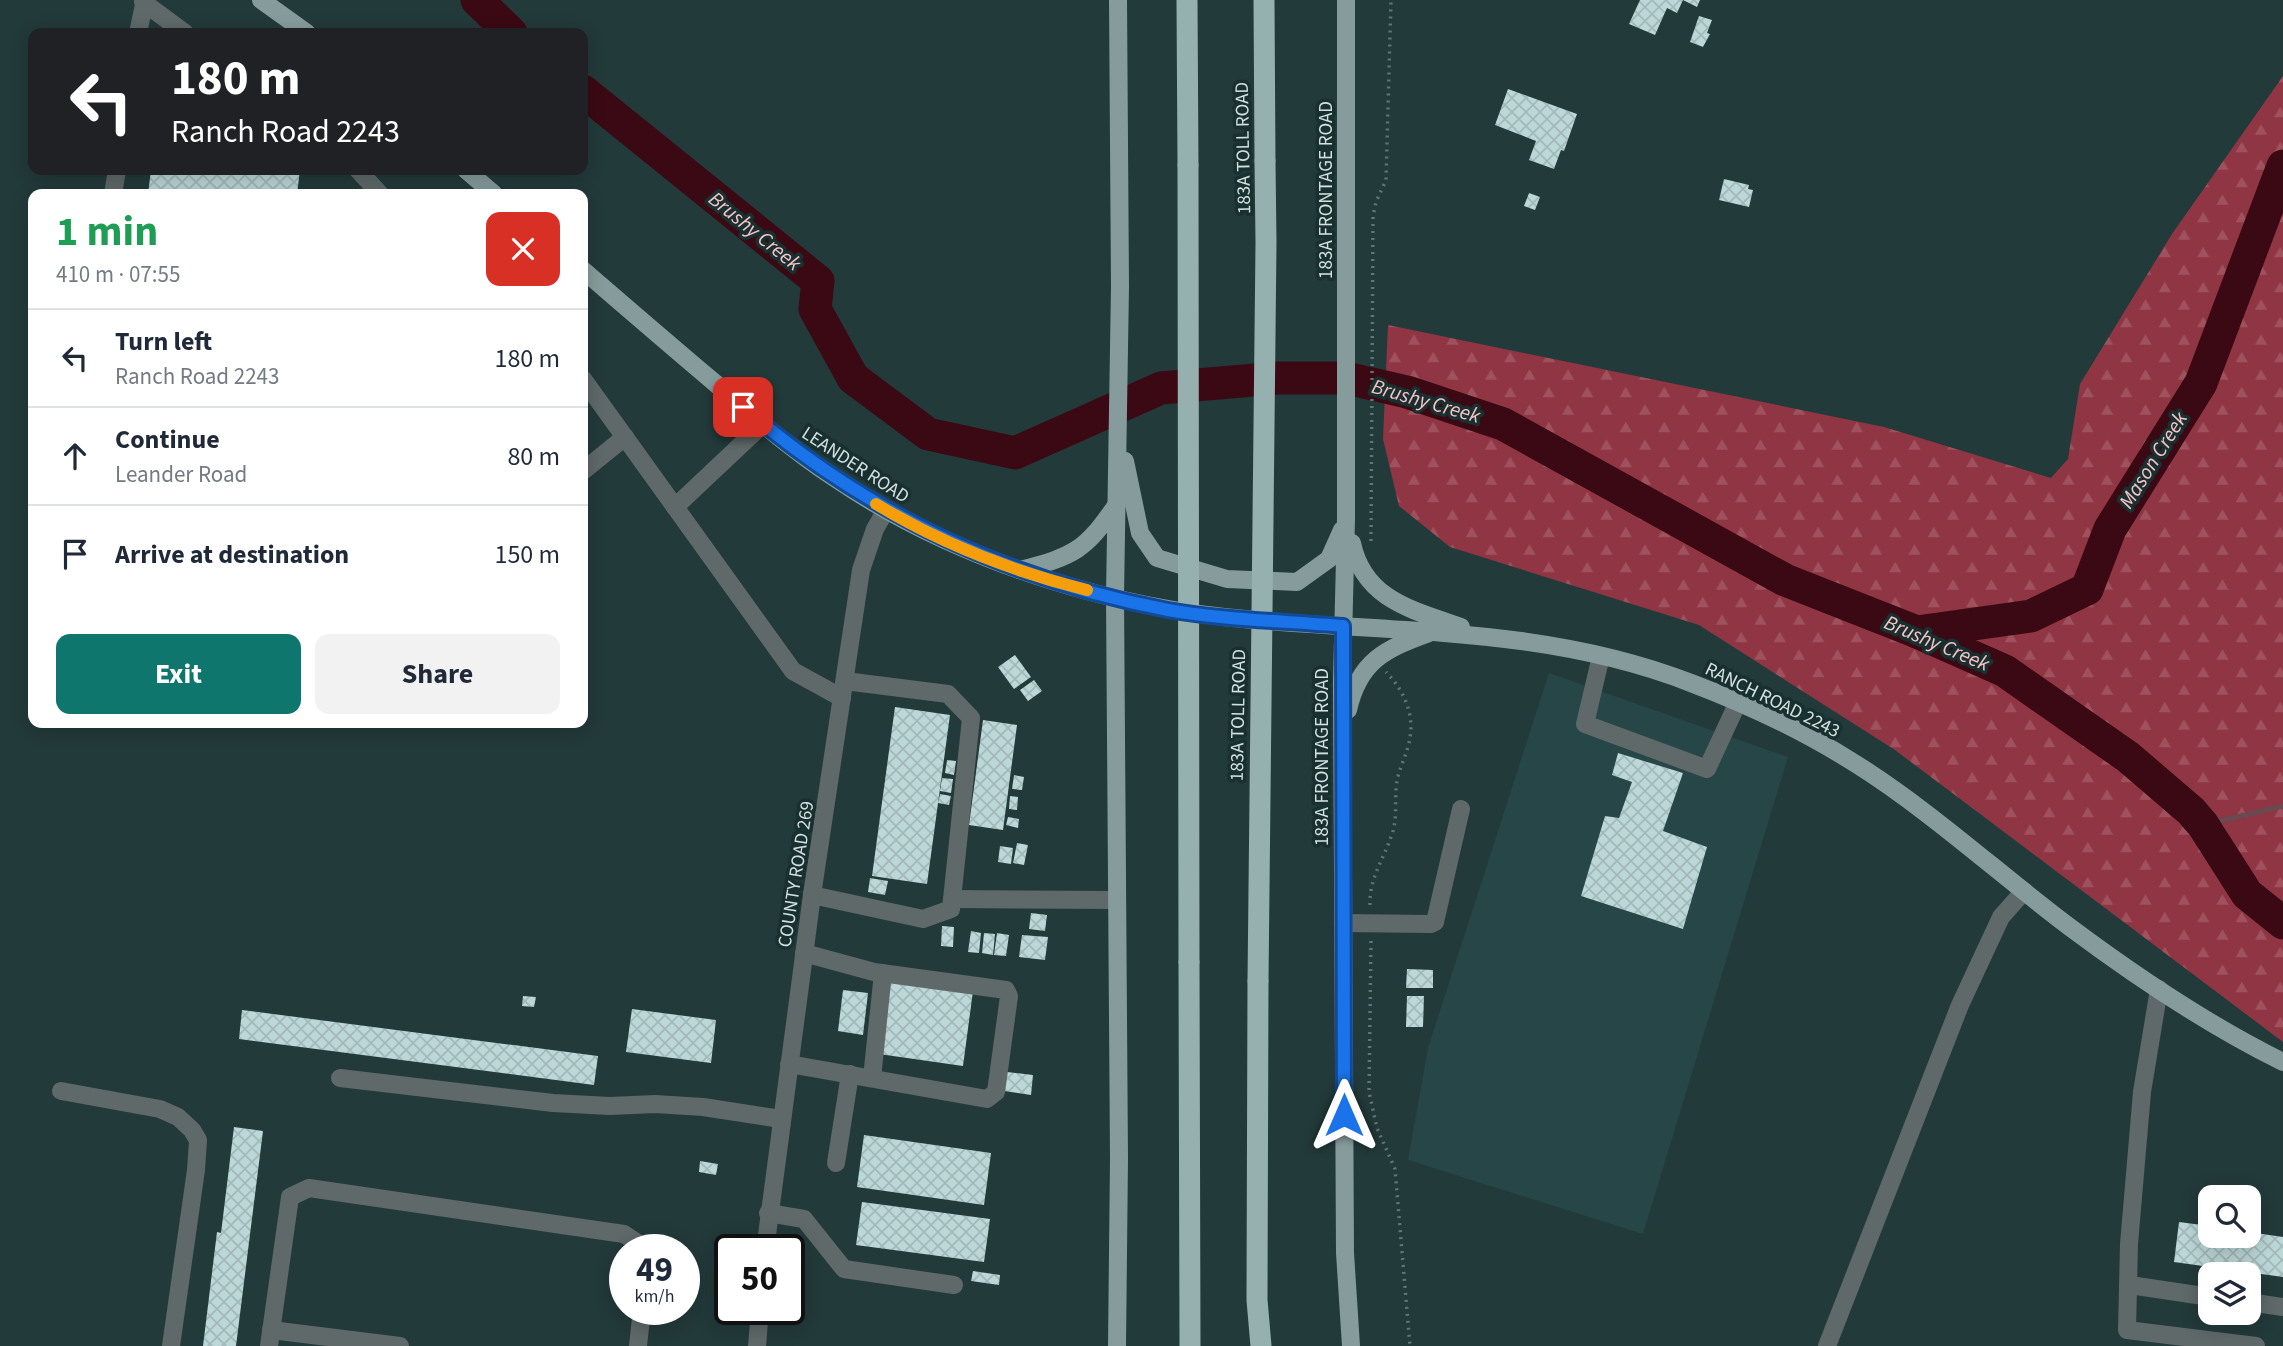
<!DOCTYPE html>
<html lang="en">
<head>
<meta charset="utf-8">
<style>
  body { margin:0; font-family:"Source Sans 3",sans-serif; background:#f2f2f3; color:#1f2937; height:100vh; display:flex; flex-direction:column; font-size:26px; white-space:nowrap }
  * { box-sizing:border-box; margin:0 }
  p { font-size:23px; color:#747a83 }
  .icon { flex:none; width:38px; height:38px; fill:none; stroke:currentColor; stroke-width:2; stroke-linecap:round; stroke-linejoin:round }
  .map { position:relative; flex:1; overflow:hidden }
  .details { position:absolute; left:28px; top:189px; width:560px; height:539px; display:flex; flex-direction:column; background:#fff; border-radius:14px; box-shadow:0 4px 18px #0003 }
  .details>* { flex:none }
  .banner { position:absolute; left:28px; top:28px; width:560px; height:147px; border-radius:14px; box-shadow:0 4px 18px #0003; background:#202124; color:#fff; overflow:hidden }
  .tools { position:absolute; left:2198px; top:1185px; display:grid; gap:14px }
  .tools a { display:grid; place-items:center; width:63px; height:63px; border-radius:14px; background:#fff; box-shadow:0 4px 18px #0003; font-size:35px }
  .speed { position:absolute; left:609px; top:1234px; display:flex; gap:14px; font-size:35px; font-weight:700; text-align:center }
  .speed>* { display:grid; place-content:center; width:91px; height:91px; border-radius:50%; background:#fff; box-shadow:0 4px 18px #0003; line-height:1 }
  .speed small { font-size:18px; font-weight:400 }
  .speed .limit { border:4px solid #111; border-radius:10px; background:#fff; color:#111 }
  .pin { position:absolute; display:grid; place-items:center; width:60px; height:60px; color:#fff; margin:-30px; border-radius:14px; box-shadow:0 4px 10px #0006 }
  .me { position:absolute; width:77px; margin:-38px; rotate:0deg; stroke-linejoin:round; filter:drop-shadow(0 0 5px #0008) }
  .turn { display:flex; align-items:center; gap:24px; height:147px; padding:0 28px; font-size:32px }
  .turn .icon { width:91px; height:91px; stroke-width:2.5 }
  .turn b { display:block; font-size:49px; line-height:60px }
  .round { display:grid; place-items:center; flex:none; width:74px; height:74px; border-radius:14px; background:#f2f2f3 }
  .headline { display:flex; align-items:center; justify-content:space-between; height:119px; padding:0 28px }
  h1 { font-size:42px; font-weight:700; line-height:52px; color:#1e9e55 }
  .cta { display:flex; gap:14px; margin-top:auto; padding:14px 28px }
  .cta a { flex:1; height:80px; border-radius:14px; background:#0f766e; color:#fff; font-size:28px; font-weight:700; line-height:80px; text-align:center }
  .cta a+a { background:#f2f2f3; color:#1f2937 }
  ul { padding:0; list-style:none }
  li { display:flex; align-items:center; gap:21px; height:98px; padding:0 28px; border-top:2px solid #e0e1e3 }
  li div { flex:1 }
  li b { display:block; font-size:26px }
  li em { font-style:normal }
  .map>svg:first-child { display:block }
  .built { fill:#274647 }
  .forest { fill:url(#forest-firs) }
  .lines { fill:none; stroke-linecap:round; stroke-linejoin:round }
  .stream { stroke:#694a50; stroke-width:5 }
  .river { stroke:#3b0913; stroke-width:33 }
  .building { fill:url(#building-cross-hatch) }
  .path { stroke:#617575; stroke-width:3.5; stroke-dasharray:2 5; stroke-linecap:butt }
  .minor { stroke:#5f6969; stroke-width:18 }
  .major { stroke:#869c9c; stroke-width:18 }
  .highway { stroke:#96b0af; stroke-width:21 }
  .highway-bridge { stroke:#96b0af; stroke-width:21 }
  .route-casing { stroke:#114b97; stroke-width:18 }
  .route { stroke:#1a73e8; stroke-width:12 }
  .slow { stroke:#f59e0b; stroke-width:12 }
  .labels { text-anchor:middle; stroke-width:7; stroke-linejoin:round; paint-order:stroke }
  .street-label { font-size:19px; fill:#d3e0e0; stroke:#193030 }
  .water-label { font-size:21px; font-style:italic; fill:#f9c2c6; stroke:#193030 }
</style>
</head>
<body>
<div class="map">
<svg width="2283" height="1346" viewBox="0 0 2283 1346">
  <defs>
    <pattern id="forest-firs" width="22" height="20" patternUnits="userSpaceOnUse" patternTransform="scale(1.75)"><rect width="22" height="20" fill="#903543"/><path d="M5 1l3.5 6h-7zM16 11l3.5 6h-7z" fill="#9f525e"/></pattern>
    <pattern id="building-cross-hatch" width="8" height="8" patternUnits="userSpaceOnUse" patternTransform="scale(1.75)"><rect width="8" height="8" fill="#bcd7d7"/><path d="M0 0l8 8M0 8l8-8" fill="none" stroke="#a3b9b9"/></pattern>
  </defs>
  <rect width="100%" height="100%" fill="#233a3a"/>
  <polygon class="built" points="1549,673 1788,757 1643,1234 1408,1160 1428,1048"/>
  <polygon class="forest" points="2283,76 2283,1042 1895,750 1699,625 1450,547 1399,506 1383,439 1388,325 1884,427 2051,478 2068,459 2080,384 2172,234"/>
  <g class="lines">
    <polyline class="stream" points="2203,825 2283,806"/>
    <g class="river">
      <polyline points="477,0 511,33"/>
      <polyline points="583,91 818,281 815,309 853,378 928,434 1015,453 1161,388 1278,378 1346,378 1407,392 1503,424 1785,580 1917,632 2005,671 2128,757 2191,811 2203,825 2247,894 2283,923"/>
      <polyline points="1917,632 2031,616 2087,589 2110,529 2201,383 2283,166"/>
    </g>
  </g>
  <g class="building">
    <polygon points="1640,0 1700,0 1697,7 1683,0 1677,13 1667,8 1655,35 1629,24"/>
    <polygon points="1699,16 1712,20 1707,33 1710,34 1703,47 1690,42"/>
    <polygon points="1508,89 1577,114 1564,151 1561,150 1554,169 1529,160 1536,141 1495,125"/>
    <polygon points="151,170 300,170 297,194 148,194"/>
    <polygon points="1724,179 1749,185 1748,189 1753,190 1749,207 1719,200"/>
    <polygon points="1529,193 1540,197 1535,210 1524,206"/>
    <polygon points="1015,655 1031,677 1014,689 998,667"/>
    <polygon points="1034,680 1042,691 1028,701 1020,690"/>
    <polygon points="895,707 950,715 927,884 872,876"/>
    <polygon points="983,720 1017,725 1003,830 969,825"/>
    <polygon points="1618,753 1683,773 1663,831 1707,847 1683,929 1581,896 1605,816 1619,818 1632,782 1612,775"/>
    <polygon points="947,760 956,761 954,775 945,773"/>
    <polygon points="1014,775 1024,777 1022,790 1012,789"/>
    <polygon points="942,778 953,779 951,793 940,791"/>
    <polygon points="940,794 951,796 949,805 938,803"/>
    <polygon points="1010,796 1018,797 1017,810 1009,809"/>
    <polygon points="1008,817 1019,819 1018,828 1006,825"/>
    <polygon points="1017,843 1028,845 1024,865 1013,863"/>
    <polygon points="1000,846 1013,848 1011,864 998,862"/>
    <polygon points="870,878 888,881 885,895 868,892"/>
    <polygon points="1031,913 1047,915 1045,931 1029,929"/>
    <polygon points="942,926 954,927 953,947 941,946"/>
    <polygon points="971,931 981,933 979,953 968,952"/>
    <polygon points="984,933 995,934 993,955 982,953"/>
    <polygon points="997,933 1009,935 1006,956 994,955"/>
    <polygon points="1022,935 1048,937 1045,960 1019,957"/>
    <polygon points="1407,969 1433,970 1433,988 1406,988"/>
    <polygon points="889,979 973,991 963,1066 879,1054"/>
    <polygon points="843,990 868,993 863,1035 838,1031"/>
    <polygon points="523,996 536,997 534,1007 522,1006"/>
    <polygon points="1407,996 1424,996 1423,1027 1406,1027"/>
    <polygon points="632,1009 716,1020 711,1063 626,1052"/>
    <polygon points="242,1010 598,1056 594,1085 239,1039"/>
    <polygon points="1007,1072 1033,1075 1031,1095 1004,1091"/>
    <polygon points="234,1127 263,1131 236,1346 203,1346 217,1232 221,1233"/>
    <polygon points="864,1135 991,1153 984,1205 857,1187"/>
    <polygon points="700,1161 718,1164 716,1175 699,1172"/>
    <polygon points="862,1202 990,1219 984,1262 856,1245"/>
    <polygon points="2179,1222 2210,1226 2210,1236 2249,1236 2249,1232 2283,1237 2283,1277 2174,1262"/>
    <polygon points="973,1271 1000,1275 999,1285 971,1281"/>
  </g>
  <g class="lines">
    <g class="path">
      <polyline points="1371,541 1373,216 1376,202 1386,180 1391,0"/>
      <path d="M1370,905C1369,878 1384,859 1392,834C1398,817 1394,799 1397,781C1399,770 1404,760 1407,750C1417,720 1407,694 1386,672"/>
      <polyline points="1371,941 1369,1092 1377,1128 1395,1169 1410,1346"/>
    </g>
    <g class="minor">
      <polyline points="143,2 185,33"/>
      <polyline points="138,33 145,0"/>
      <polyline points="358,170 380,194"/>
      <polyline points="113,194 117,170"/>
      <polyline points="583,379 793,671 842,698"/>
      <polyline points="583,471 625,437"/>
      <polyline points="675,507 763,424"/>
      <polyline points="1601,656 1585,724 1707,769 1738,702"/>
      <polyline points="812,895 923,919 951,909 971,718 948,694 845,681"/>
      <polyline points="952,899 1117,900"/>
      <polyline points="1343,923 1431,924 1435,922 1461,809"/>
      <polyline points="2159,989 2142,1092 2129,1244 2127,1330 2256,1346"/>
      <polyline points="789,1064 987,1099 996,1092 1009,996 1006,990 874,972 804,953"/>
      <polyline points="340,1078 553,1103 610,1106 655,1104 703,1107 781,1119"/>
      <polyline points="872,1078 883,973"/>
      <polyline points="61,1091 160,1109 178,1117 192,1130 198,1140 196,1170 171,1346"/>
      <polyline points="836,1163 850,1074"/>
      <polyline points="768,1213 804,1219 844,1269 954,1285"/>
      <polyline points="765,1250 812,895 861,570 875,529 886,510"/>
      <polyline points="2130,1285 2210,1297"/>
      <polyline points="2249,1302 2283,1307"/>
      <polyline points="271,1330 400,1346"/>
      <polyline points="269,1346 290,1197 309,1188 624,1234 648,1250"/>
      <polyline points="638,1346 642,1309"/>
      <polyline points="757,1346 760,1309"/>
      <polyline points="1827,1346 1960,1005 2001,917 2024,891"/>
    </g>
    <g class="major">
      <polyline points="261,0 307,33"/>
      <polyline points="1346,0 1346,519 1342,681 1345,1253 1351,1346"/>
      <polyline points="466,170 494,194"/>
      <path d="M583,270C627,308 671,346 715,383C754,417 793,451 836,479C948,555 1090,602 1224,617C1382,634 1540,624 1691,683C1749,705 1804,731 1856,764C1932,812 1999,874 2071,928C2138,978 2208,1025 2283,1062"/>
      <polyline points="1125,461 1140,533 1157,558 1227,579 1297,582 1329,559 1342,530"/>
      <path d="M1352,543C1364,600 1413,610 1461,627"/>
      <path d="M1020,570C1074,556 1085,551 1117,504"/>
      <path d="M1348,710C1359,661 1385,649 1429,633"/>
      <polyline points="1117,1346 1119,1159 1115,596 1120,286 1118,0"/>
    </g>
    <g class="highway">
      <polyline points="1187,0 1188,165"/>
      <polyline points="1264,0 1265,161"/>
      <polyline points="1189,962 1190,1346"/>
      <polyline points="1258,981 1257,1300 1261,1346"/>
    </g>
    <g class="highway-bridge">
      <polyline points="1188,165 1189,962"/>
      <polyline points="1258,981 1266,243 1265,161"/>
    </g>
  </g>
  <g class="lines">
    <g class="route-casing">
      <path id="route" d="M743,407C868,515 1006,579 1168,610C1225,620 1285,621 1343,626L1344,1115"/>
    </g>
    <use href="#route" class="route"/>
    <path class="slow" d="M876,504C940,543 1015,572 1087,590"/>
  </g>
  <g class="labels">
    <g class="street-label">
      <text transform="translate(1242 148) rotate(-91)" y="7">183A TOLL ROAD</text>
      <text transform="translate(1325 190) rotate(-90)" y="7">183A FRONTAGE ROAD</text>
      <text transform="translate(856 464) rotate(33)" y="7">LEANDER ROAD</text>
      <text transform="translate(1773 699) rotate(26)" y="7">RANCH ROAD 2243</text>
      <text transform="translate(1237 715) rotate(-89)" y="7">183A TOLL ROAD</text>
      <text transform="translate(1321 757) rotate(-90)" y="7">183A FRONTAGE ROAD</text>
      <text transform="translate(795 874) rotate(-81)" y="7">COUNTY ROAD 269</text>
    </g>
    <g class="water-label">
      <text transform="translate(755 231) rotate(39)" y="7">Brushy Creek</text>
      <text transform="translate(1426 401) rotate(16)" y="7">Brushy Creek</text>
      <text transform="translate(2153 460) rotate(-58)" y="7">Mason Creek</text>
      <text transform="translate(1937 643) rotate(23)" y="7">Brushy Creek</text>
    </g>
  </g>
</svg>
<div class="tools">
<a><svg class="icon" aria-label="search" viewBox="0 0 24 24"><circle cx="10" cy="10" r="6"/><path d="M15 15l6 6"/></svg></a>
<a><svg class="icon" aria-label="layers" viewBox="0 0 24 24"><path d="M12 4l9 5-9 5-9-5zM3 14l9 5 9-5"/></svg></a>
</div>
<div class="speed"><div>49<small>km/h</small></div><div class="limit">50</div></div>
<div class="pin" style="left:743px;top:407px;background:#d93025"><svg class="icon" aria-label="arrive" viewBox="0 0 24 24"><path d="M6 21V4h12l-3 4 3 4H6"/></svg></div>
<svg class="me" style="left:1344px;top:1115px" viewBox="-20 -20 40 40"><path d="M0-17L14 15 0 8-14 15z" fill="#1a73e8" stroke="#fff" stroke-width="4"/></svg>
<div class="banner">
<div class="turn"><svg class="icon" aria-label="left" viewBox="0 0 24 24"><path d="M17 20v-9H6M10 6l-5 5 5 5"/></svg><div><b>180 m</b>Ranch Road 2243</div></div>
</div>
<section class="details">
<div class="headline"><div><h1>1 min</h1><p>410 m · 07:55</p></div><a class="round" style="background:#d93025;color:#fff"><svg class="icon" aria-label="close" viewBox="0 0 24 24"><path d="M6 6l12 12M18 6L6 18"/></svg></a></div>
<ul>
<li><svg class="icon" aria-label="left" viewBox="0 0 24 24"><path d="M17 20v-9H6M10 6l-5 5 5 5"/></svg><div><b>Turn left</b><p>Ranch Road 2243</p></div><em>180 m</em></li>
<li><svg class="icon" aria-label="ahead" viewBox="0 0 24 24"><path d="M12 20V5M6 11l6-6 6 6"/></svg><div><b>Continue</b><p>Leander Road</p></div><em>80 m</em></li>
<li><svg class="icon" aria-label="arrive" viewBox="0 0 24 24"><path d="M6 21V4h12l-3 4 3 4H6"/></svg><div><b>Arrive at destination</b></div><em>150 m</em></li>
</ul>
<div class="cta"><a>Exit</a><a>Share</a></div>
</section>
</div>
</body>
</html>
